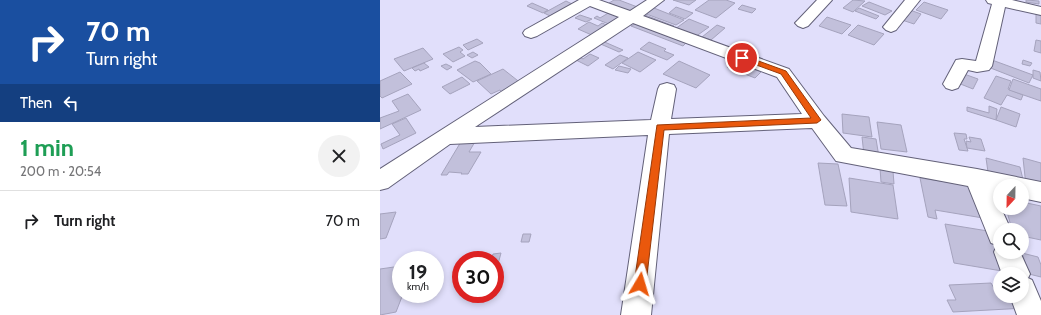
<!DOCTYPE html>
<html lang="en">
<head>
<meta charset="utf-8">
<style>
  body { margin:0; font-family:Cabin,sans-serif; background:#f2f2f2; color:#202124; height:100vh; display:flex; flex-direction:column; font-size:15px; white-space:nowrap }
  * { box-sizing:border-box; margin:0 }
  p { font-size:13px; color:#757577 }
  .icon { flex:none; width:22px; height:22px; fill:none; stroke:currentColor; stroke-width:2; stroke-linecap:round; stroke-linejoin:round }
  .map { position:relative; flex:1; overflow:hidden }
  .sheet { display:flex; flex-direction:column; background:#fff; width:380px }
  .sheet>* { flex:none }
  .banner { background:#1a4fa0; color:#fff; overflow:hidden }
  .needle { width:26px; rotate:202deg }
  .fabs { position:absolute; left:613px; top:179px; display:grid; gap:8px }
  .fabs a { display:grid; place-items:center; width:36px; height:36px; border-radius:50%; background:#fff; box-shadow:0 2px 6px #0003; font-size:20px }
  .speed { position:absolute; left:12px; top:251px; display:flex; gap:8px; font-size:20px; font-weight:700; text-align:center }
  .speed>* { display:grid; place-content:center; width:52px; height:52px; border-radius:50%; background:#fff; box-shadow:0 2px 6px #0003; line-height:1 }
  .speed small { font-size:10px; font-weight:400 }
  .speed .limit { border:6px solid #d22; background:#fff; color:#111 }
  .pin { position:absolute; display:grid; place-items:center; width:34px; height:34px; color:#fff; margin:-17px; border:2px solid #fff; border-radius:50%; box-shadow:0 1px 4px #0007 }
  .me { position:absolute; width:44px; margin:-22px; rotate:7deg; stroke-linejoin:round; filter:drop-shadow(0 0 3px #0008) }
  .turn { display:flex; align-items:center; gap:14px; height:84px; padding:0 20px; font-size:18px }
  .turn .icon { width:52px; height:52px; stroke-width:2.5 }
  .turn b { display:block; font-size:28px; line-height:34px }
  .then { display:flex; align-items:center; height:38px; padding:0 20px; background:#0003; gap:8px; font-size:15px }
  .round { display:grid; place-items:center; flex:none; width:42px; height:42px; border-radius:21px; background:#f2f2f2 }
  .summary { display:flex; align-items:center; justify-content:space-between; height:68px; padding:0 20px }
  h1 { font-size:24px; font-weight:700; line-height:30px; color:#1e9e55 }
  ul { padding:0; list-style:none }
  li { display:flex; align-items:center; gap:12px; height:60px; padding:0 20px; border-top:1px solid #e0e0e0 }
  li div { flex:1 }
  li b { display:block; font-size:15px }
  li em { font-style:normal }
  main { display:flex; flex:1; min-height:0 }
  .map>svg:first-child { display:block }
  .building { fill:#c2c0db; stroke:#a5a3bd }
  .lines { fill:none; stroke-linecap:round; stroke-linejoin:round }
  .minor-casing { stroke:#636179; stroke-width:2 }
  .minor { fill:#fff; fill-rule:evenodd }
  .route { fill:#ea580c; stroke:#983908 }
</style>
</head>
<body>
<main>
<section class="sheet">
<div class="banner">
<div class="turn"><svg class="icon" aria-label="right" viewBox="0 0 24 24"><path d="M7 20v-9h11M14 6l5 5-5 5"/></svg><div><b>70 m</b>Turn right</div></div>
<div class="then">Then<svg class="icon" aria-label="left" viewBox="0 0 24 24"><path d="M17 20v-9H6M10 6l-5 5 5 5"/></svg></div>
</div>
<div class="summary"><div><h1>1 min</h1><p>200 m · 20:54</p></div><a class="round"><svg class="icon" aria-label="close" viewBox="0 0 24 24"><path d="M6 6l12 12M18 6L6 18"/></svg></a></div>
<ul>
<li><svg class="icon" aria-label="right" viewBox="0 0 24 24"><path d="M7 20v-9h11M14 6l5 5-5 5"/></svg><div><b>Turn right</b></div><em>70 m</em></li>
</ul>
</section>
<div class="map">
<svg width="661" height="315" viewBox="0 0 661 315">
  <rect width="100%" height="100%" fill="#e1dffb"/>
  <g class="building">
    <polygon points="234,0 239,0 260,8 253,13 229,3"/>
    <polygon points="293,0 316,0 309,5"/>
    <polygon points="329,0 346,0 355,3 336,18 315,10"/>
    <polygon points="473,0 485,1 473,12 463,8"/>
    <polygon points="646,0 659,1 659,4 646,2"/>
    <polygon points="186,1 192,4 170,16 164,13"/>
    <polygon points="489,2 512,11 505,15 482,6"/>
    <polygon points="544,2 568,10 561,19 536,10"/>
    <polygon points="152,3 168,10 163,13 147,6"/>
    <polygon points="362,5 376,9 372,13 358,9"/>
    <polygon points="269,6 304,20 296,25 261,12"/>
    <polygon points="296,7 313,13 305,19 289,13"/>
    <polygon points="479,8 499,16 496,19 475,11"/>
    <polygon points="530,10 541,14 534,24 522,20"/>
    <polygon points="230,12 243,17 231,25 214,18 217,16 220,18"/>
    <polygon points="260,13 294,26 290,29 256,16"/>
    <polygon points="656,14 661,15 661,24 656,23"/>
    <polygon points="200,15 212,19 206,22 195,18"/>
    <polygon points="447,17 471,25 462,34 439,26"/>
    <polygon points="309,19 329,27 315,37 295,29"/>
    <polygon points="209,22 218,26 222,23 229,26 214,36 198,29"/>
    <polygon points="255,24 306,43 303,46 251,26"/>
    <polygon points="337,25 345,28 331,40 322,37"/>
    <polygon points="478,25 504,34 494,45 468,35"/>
    <polygon points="97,39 103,43 88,50 83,45"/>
    <polygon points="220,40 243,50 239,52 216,42"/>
    <polygon points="656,40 661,41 661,53 654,51"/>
    <polygon points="269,42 286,49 284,51 294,55 287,60 260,49"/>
    <polygon points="79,47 83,50 80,52 85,56 73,62 63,54"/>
    <polygon points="43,48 53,59 24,71 14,59"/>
    <polygon points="93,52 98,55 92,58 87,55"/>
    <polygon points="258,52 276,60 260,72 242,63"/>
    <polygon points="210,54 219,58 208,66 194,59 198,56 203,59"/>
    <polygon points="240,55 248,58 233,69 225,65"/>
    <polygon points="612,60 653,75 649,83 608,67"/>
    <polygon points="643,60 652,63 650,66 642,64"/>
    <polygon points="95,61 100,63 111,74 93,82 77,70"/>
    <polygon points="299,61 330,75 316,88 283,74"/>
    <polygon points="353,61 381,72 375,78 347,67"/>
    <polygon points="44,63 49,67 40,71 39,69 35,71 32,68"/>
    <polygon points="66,64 72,67 67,70 61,66"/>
    <polygon points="239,66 251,69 248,73 235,70"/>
    <polygon points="123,69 142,84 124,94 120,90 111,94 97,81"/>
    <polygon points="653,70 660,72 661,81 653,78"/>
    <polygon points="20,72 32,84 2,98 0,96 0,81"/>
    <polygon points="584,74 598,79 593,89 578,83"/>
    <polygon points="616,76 631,81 628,89 643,95 641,100 627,95 621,105 604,98"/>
    <polygon points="82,77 90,84 70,94 62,87"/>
    <polygon points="633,79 661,89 661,101 629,90"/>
    <polygon points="28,94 41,110 0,129 0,118 19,111 12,101"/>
    <polygon points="609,106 617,109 616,120 587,111 587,107 609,113"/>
    <polygon points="621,107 640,114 636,127 616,120"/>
    <polygon points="462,114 489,117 492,137 463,133"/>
    <polygon points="26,118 36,133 3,149 1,144 20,135 12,124"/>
    <polygon points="497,122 521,125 527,152 501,149"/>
    <polygon points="574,133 586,134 587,139 584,139 588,151 579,150"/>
    <polygon points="482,137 496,139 499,157 484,155"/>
    <polygon points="589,137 601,139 605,151 587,148 586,141 591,142"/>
    <polygon points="82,140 96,140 89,152 101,152 88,174 81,174 82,173 69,172 67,175 61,175"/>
    <polygon points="606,158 640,167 645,188 642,186 609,179"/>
    <polygon points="643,158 661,163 661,191 646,186"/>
    <polygon points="438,163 458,164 467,206 445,205"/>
    <polygon points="500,168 513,171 514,184 501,182"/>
    <polygon points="469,178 513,185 518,219 471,212"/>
    <polygon points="540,178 600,187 609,219 555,210 557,219 548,217"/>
    <polygon points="642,202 661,206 661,240 642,236 642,230 632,230 626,208 642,208"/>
    <polygon points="16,212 6,238 0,239 0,214"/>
    <polygon points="565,224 614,232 628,272 574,263"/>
    <polygon points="143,234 151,234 149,242 141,242"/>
    <polygon points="121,253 117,268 115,268 115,260 111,260 113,254"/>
    <polygon points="642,253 658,257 661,265 661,277 649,274"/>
    <polygon points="21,266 21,294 23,294 16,312 0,315 0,269"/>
    <polygon points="611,283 615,290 620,290 620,296 639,296 646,308 573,312 567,300 576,300 569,285"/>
  </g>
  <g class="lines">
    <g class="minor-casing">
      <g id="minor">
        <path d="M199,0H219L250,11L267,0H284L263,16L409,69L444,116L471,148L597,169L661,182V202L642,198V186H620V193L614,191L620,208H621L631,230H620V252H640L650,274L648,278L652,280L661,301V315H637L630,296H642V274H622L614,252L617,245L611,243L588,186L456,161L432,128L289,134L271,315H241L268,135L70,144L8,188L0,190V169L239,17L210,6L157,36L151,38L145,36L143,33L145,30ZM253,23L397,77L422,114L291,119L296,89L294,85L287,83L280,85L278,89L271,120L95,127Z"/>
        <polygon points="437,0 452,0 428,26 423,28 418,26 415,23 418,20"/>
        <polygon points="525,0 540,0 516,30 511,32 506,30 503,27"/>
        <polygon points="606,0 632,0 661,7 661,15 625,7 612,66 609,70 597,72 588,70 578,88 572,90 566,88 563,84 576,60 582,59 596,61 612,4 608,3"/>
      </g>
    </g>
    <use href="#minor" class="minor"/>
  </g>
  <polygon class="route" points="362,55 406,71 441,120 437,123 284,130 266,284 264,288 260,290 256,288 254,284 277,125 431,118 401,74 360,59 360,56"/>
</svg>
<div class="fabs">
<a><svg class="needle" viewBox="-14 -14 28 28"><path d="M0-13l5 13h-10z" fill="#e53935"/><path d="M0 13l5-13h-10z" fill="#757577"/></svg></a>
<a><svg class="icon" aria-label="search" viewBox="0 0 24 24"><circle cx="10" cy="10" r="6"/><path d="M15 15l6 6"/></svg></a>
<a><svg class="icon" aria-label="layers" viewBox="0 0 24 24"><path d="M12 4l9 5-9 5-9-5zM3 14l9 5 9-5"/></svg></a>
</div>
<div class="speed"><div>19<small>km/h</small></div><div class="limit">30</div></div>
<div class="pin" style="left:362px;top:58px;background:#d93025"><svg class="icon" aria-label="arrive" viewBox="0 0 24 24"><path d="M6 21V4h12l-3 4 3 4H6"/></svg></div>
<svg class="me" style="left:260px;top:284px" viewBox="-20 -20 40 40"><path d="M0-17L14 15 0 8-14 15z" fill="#ea580c" stroke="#fff" stroke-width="4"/></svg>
</div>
</main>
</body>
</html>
